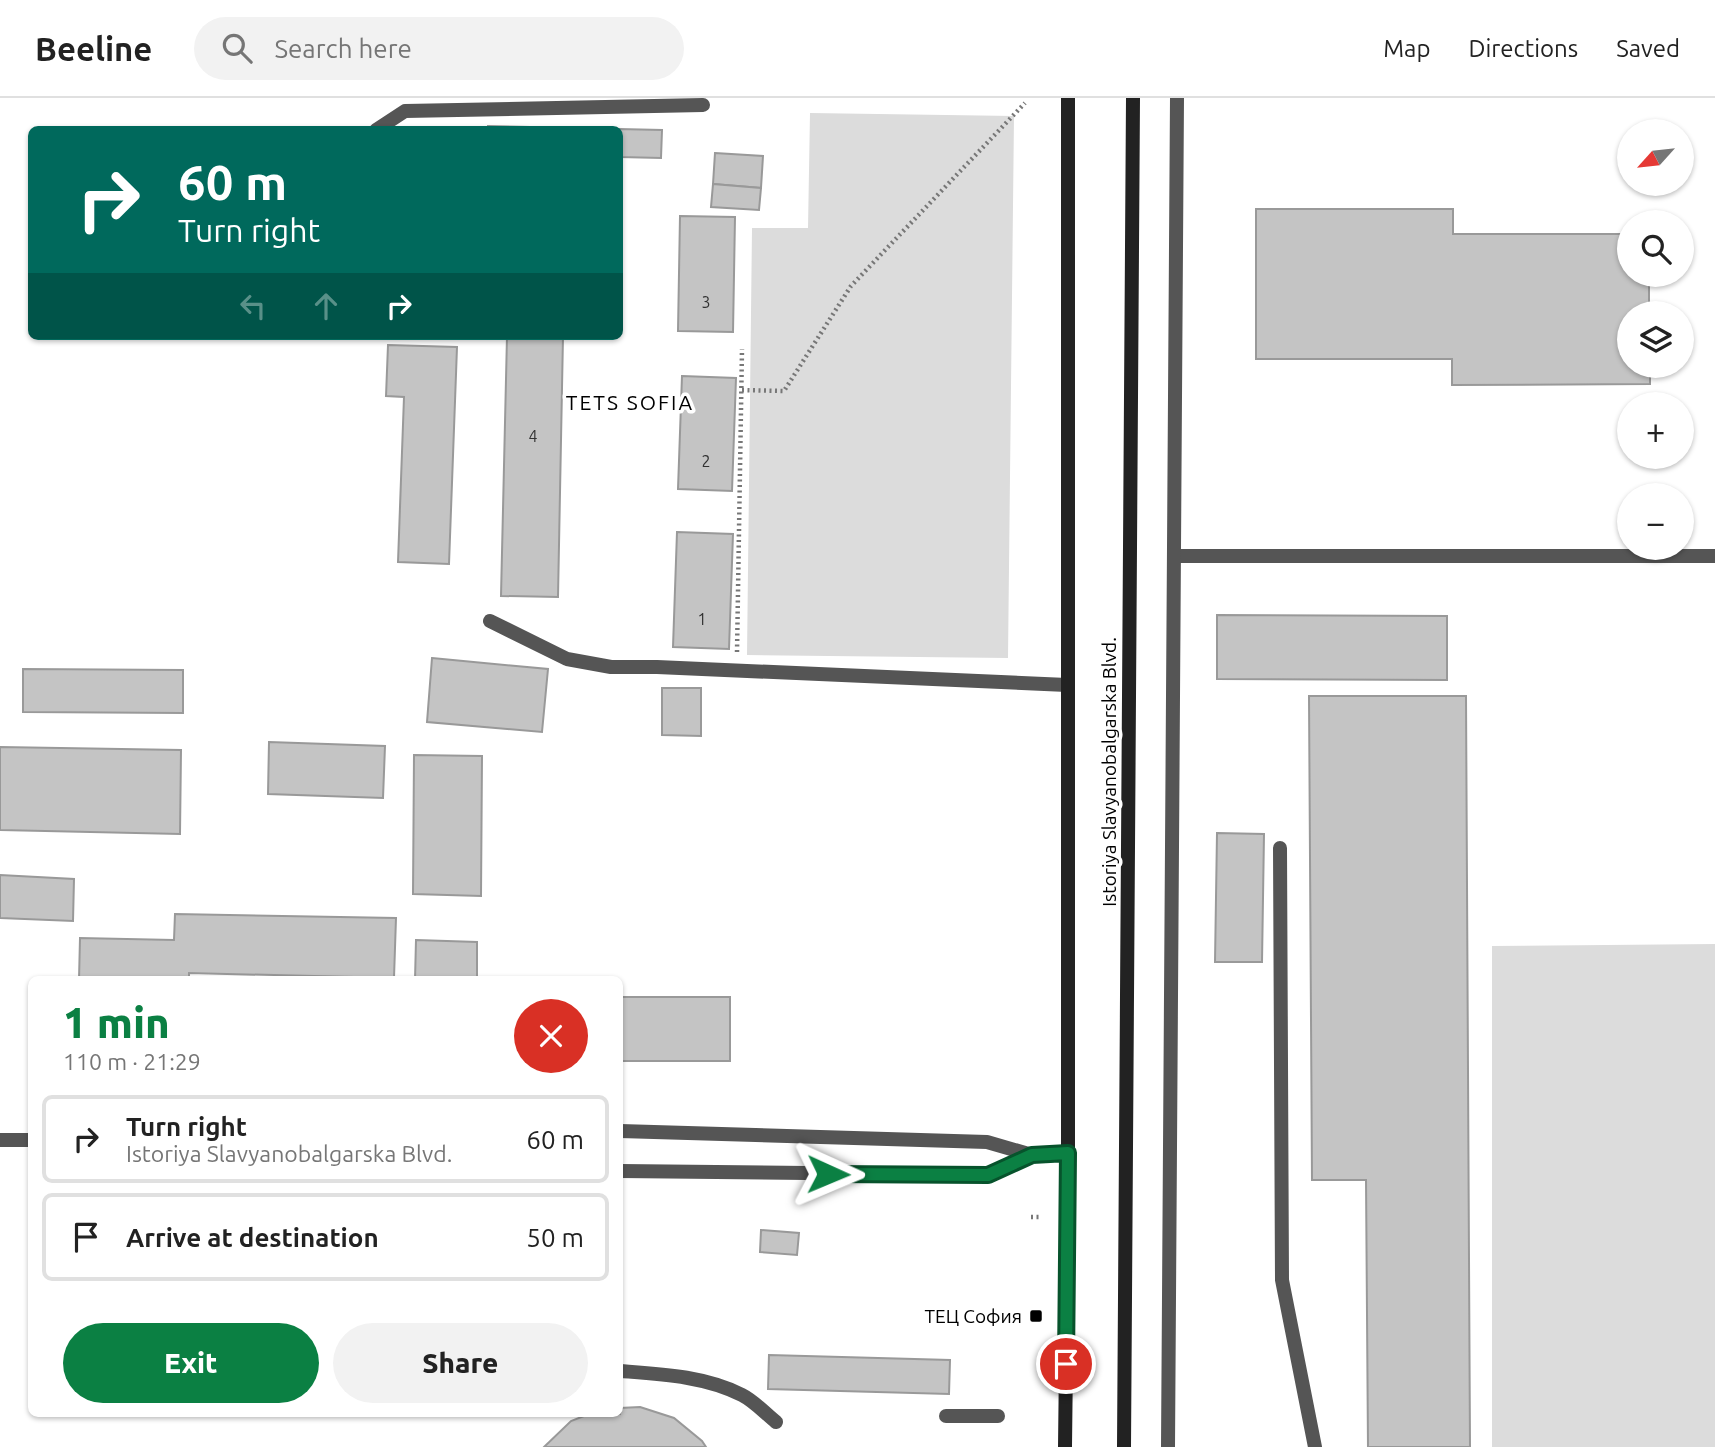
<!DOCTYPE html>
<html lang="en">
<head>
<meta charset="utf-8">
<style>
  body { margin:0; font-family:Ubuntu,sans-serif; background:#f2f2f2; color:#222; height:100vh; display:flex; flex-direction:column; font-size:26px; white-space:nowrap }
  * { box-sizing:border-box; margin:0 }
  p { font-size:23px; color:#767676 }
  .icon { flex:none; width:38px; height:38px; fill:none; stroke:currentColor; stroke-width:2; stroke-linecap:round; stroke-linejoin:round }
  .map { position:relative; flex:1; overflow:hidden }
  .details { position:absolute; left:28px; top:878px; width:595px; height:441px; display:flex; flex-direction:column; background:#fff; border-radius:10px; box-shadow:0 2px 5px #0004 }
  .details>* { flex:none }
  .banner { position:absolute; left:28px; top:28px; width:595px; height:214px; border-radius:10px; box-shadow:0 2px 5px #0004; background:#00695c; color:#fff; overflow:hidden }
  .needle { width:46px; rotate:243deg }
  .buttons { position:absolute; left:1617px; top:21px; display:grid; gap:14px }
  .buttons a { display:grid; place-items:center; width:77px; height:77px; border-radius:50%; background:#fff; box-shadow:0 2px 5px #0004; font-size:35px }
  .pin { position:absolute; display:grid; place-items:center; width:60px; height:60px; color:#fff; margin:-30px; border:4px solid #fff; border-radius:50%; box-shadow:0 2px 7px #0007 }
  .me { position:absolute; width:77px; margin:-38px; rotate:91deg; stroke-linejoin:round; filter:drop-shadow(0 0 5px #0008) }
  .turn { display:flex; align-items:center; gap:24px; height:147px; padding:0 35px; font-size:32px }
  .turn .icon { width:91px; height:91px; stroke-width:2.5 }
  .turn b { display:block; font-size:49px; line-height:60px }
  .lanes { display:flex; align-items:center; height:66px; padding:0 35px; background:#0003; justify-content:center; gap:35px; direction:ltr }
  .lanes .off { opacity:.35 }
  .round { display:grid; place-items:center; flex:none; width:74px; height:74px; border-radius:37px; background:#f2f2f2 }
  .summary { display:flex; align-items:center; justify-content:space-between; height:119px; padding:0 35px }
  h1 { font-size:42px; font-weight:800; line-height:52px; color:#0b8043 }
  .primary-button { display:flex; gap:14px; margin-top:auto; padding:14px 35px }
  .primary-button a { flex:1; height:80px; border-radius:42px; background:#0b8043; color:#fff; font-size:28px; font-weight:800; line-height:80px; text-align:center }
  .primary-button a+a { background:#f2f2f2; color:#222 }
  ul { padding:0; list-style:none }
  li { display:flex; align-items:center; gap:21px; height:88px; margin:0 14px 10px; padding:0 21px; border:4px solid #e0e0e0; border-radius:10px }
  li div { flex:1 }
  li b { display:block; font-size:26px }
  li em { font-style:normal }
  header { display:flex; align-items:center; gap:42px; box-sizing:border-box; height:98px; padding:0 35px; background:#fff; border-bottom:2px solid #e0e0e0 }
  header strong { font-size:33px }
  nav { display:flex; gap:38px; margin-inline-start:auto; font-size:24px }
  .search { width:490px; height:63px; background:#f2f2f2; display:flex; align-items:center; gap:18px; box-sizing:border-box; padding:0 24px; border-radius:38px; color:#767676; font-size:26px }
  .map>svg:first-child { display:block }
  .green { fill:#dcdcdc }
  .building { fill:#c4c4c4; stroke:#999; stroke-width:2 }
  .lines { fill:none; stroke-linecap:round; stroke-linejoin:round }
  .path { stroke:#777; stroke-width:4.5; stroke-dasharray:2 3.5; stroke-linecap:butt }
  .service { stroke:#555; stroke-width:14 }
  .minor { stroke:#555; stroke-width:14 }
  .secondary { stroke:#222; stroke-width:14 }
  .route-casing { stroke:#07532c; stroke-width:18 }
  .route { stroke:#0b8043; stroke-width:12 }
  .poi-dot { fill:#000; stroke:#fff; stroke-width:2.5 }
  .labels { text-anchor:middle; stroke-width:7; stroke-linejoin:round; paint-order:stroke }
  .number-label { font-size:16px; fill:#313131 }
  .street-label { font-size:19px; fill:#000; stroke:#fff }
  .poi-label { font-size:19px; fill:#000; stroke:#fff; text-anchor:end }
  .neighbourhood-label { font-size:21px; letter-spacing:2px; fill:#000; stroke:#fff }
</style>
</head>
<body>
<header>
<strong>Beeline</strong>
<div class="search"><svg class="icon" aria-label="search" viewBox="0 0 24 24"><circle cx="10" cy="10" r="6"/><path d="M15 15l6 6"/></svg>Search here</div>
<nav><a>Map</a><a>Directions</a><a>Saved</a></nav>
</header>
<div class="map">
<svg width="1715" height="1349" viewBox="0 0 1715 1349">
  <rect width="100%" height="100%" fill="#fff"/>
  <g class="green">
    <polygon points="810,15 1014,18 1008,560 747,557 752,130 808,130"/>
    <polygon points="1715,846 1715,1349 1492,1349 1492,848"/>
  </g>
  <g class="building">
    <polygon points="488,28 662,32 661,60 620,59 620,32 488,32"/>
    <polygon points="715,55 763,58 761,90 713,86"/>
    <polygon points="713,86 761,90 759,112 711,109"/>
    <polygon points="1256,111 1453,111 1453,136 1629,136 1629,177 1649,177 1649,215 1629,215 1629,268 1650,268 1650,286 1452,287 1452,261 1256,261"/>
    <polygon points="680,118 735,119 733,234 678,233"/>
    <polygon points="507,238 563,238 558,499 501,498"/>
    <polygon points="388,247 457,249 449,466 398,464 404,299 386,298"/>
    <polygon points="682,278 736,280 732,393 678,391"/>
    <polygon points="677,434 733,436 729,551 673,549"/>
    <polygon points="1217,517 1447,518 1447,582 1217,581"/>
    <polygon points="432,560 548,571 542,634 427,624"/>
    <polygon points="23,571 183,572 183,615 23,614"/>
    <polygon points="662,590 701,590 701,638 662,637"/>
    <polygon points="1309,598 1466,598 1470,1349 1368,1349 1366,1082 1312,1082"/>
    <polygon points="269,644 385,648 383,700 268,696"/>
    <polygon points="0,649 181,652 180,736 0,732"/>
    <polygon points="414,657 482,658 481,798 413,796"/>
    <polygon points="1217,735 1264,736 1262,864 1215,864"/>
    <polygon points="0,777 74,781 73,823 0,820"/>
    <polygon points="175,816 396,820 394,880 189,875 189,882 79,882 80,840 174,842"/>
    <polygon points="416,842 477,844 477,882 415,882"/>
    <rect x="620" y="899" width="110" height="64"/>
    <polygon points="761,1132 799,1135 797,1157 760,1154"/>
    <polygon points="769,1257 950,1262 949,1296 768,1291"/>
    <polygon points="640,1309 674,1320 702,1343 706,1349 544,1349 571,1323 589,1316 620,1316 620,1310"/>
  </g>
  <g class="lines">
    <g class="path">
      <polyline points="742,292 784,293 851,188 1025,5"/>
      <polyline points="737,554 742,251"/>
      <polyline points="1031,1119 1042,1119"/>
    </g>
    <g class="service">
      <polyline points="376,32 405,13 703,7"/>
      <polyline points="1174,458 1715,458"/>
      <polyline points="490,523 567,561 611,569 657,569 1067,587"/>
      <polyline points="1280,750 1282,1182 1315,1349"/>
      <polyline points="620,1033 987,1044 1032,1057 1068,1055"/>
      <polyline points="0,1042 32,1042"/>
      <polyline points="620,1073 988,1077 1032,1057"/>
      <path d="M620,1273C660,1276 705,1278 742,1297C754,1303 765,1315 776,1324"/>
      <polyline points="946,1318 998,1318"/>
    </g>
    <polyline class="minor" points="1168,1349 1177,0"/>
    <g class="secondary">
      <polyline points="1065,1349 1068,1092 1068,0"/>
      <polyline points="1124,1349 1133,0"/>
    </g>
  </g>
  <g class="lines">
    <g class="route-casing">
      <polyline id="route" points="828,1076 988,1077 1032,1057 1068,1055 1066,1266"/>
    </g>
    <use href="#route" class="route"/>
  </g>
  <rect class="poi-dot" x="1029" y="1211" width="14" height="14" rx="3.5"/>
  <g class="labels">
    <g class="number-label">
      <text x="706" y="210">3</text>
      <text x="533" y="344">4</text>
      <text x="706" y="369">2</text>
      <text x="702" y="527">1</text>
    </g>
    <g class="street-label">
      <text transform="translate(1109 674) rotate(-90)" y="7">Istoriya Slavyanobalgarska Blvd.</text>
    </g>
    <g class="poi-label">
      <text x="1022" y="1225">ТЕЦ София</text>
    </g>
    <g class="neighbourhood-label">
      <text x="630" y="312">TETS SOFIA</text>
    </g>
  </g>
</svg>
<div class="buttons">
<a><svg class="needle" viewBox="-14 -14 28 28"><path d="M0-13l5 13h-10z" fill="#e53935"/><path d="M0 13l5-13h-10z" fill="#767676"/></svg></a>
<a><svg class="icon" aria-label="search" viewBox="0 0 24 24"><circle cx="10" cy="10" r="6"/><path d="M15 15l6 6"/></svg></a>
<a><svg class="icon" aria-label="layers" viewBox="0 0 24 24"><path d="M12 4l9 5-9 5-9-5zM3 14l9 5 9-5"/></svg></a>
<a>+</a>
<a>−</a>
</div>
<div class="pin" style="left:1066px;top:1266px;background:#d93025"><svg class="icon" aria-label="arrive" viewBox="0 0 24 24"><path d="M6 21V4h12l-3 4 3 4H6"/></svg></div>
<svg class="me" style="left:828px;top:1076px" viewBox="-20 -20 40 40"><path d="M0-17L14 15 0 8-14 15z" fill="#0b8043" stroke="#fff" stroke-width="4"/></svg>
<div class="banner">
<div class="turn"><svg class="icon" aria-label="right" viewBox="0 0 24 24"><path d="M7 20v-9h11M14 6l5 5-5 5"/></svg><div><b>60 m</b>Turn right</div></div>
<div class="lanes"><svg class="icon off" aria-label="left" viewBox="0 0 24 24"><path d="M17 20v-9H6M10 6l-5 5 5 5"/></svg><svg class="icon off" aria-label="ahead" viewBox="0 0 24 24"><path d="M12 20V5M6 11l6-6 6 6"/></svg><svg class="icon" aria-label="right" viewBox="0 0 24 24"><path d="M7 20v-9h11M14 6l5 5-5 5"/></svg></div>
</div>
<section class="details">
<div class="summary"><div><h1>1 min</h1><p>110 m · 21:29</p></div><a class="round" style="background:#d93025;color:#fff"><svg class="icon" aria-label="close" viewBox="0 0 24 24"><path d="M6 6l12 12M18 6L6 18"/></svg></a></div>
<ul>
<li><svg class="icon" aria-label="right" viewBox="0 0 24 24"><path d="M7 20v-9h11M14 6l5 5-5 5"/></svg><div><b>Turn right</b><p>Istoriya Slavyanobalgarska Blvd.</p></div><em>60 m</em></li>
<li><svg class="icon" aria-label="arrive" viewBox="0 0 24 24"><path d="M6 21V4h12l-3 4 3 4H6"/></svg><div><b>Arrive at destination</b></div><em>50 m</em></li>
</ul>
<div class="primary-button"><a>Exit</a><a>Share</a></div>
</section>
</div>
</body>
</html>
